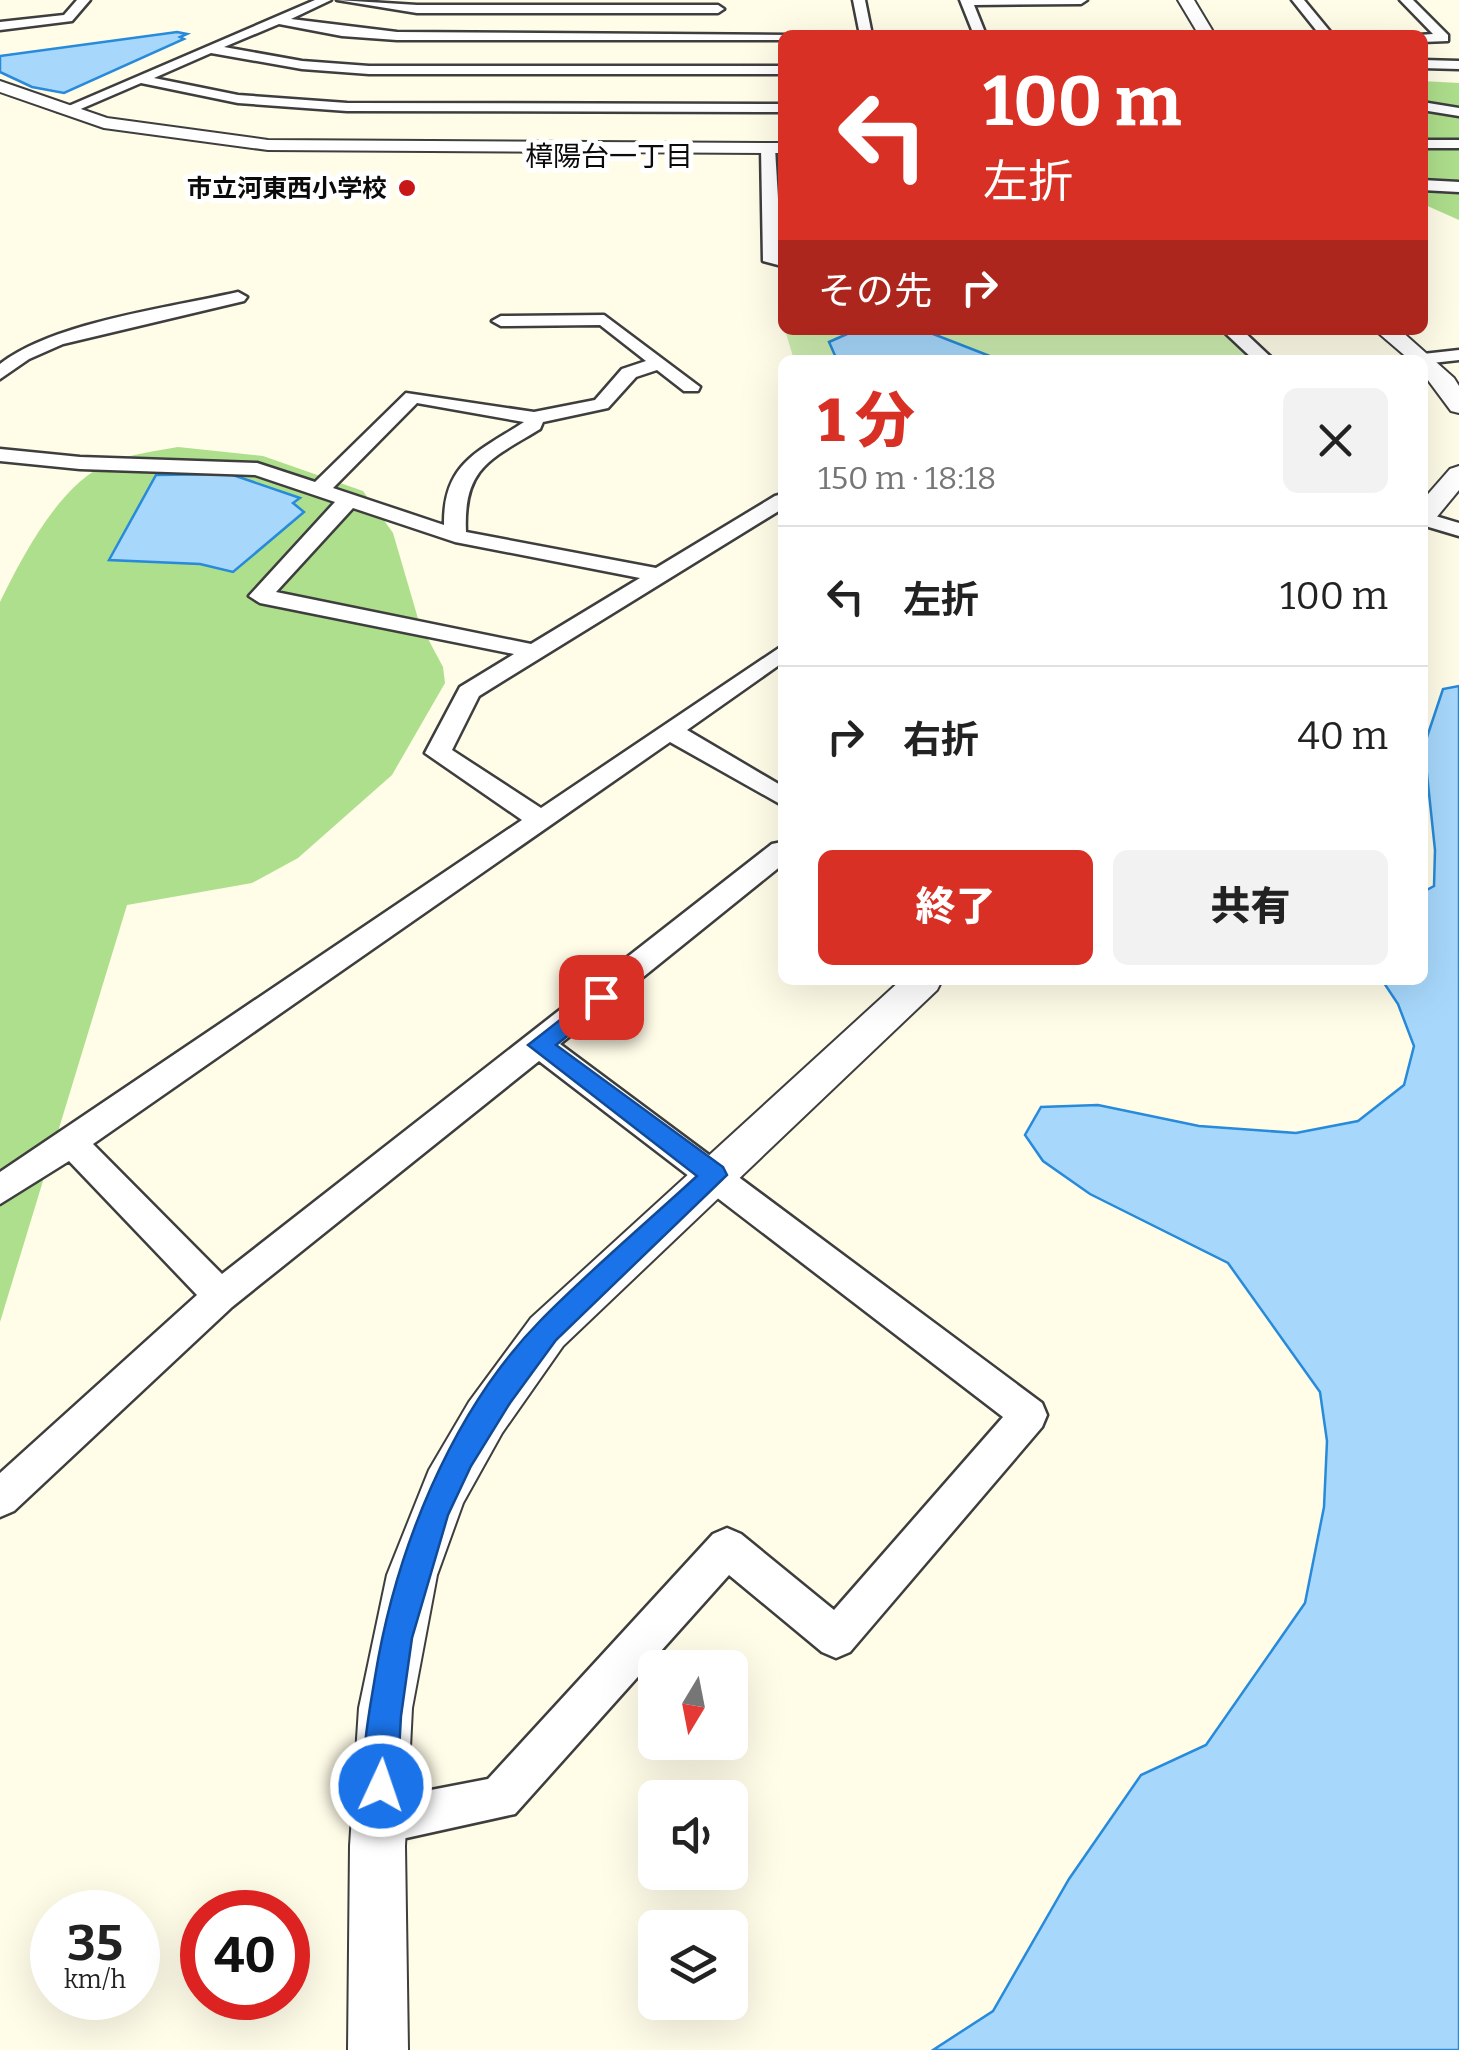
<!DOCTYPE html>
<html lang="ja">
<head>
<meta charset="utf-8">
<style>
  body { margin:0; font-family:Bitter,"Noto Sans JP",serif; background:#f2f2f2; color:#222; height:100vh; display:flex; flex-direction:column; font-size:38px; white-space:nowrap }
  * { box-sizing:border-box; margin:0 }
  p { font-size:32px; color:#767676 }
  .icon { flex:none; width:55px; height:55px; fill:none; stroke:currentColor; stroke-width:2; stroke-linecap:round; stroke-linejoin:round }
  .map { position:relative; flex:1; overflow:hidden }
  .panel { position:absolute; left:778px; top:355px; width:650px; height:630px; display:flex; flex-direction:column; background:#fff; border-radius:15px; box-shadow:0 10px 40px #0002 }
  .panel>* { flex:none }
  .top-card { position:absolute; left:778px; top:30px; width:650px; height:305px; border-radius:15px; box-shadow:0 10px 40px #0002; background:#d93025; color:#fff; overflow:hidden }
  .needle { width:65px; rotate:190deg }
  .fabs { position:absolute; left:638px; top:1650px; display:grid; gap:20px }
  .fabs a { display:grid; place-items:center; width:110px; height:110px; border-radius:15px; background:#fff; box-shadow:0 10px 40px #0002; font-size:50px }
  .speed { position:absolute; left:30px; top:1890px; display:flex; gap:20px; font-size:50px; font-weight:700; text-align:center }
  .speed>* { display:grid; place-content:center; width:130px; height:130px; border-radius:50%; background:#fff; box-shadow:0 10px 40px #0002; line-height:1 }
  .speed small { font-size:25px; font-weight:400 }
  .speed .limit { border:15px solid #d22; background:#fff; color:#111 }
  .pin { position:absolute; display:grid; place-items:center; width:85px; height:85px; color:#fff; margin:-42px; border-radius:20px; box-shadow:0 5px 15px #0006 }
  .me { position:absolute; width:110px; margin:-55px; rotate:3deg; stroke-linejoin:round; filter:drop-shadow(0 0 8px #0008) }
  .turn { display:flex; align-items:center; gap:35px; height:210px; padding:0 40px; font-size:45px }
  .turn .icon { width:130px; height:130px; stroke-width:2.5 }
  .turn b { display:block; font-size:70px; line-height:85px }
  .then { display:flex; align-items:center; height:95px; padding:0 40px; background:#0003; gap:20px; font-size:38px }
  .round { display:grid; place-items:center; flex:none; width:105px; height:105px; border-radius:15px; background:#f2f2f2 }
  .summary { display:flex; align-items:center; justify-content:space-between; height:170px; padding:0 40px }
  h1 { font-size:60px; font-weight:800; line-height:75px; color:#d93025 }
  .action { display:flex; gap:20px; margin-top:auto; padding:20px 40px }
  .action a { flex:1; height:115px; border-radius:15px; background:#d93025; color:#fff; font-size:40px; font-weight:800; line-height:115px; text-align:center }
  .action a+a { background:#f2f2f2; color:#222 }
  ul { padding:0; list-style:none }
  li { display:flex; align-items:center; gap:30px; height:140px; padding:0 40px; border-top:2px solid #e0e0e0 }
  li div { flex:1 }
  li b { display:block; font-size:38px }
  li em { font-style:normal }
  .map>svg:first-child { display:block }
  .green { fill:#ccedaf }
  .forest { fill:#aedf8c }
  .water { fill:#a7d8fc; stroke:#278ada; stroke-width:2.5 }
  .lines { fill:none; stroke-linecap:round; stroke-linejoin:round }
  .minor-casing { stroke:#3e3e3e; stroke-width:5 }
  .tertiary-casing { stroke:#3e3e3e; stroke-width:4 }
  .minor { fill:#fff; fill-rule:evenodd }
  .tertiary { fill:#fff; fill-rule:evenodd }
  .route { fill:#1a73e8; stroke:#114b97; stroke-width:2.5 }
  .poi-dot { fill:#c71717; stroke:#fff; stroke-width:4 }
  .labels { text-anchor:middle; stroke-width:10; stroke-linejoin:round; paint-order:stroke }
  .far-poi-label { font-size:25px; font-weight:bold; fill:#0b0b0b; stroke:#fff; text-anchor:end }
  .far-neighbourhood-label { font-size:28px; fill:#0b0b0b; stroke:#fff }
</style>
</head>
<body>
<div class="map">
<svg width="1459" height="2050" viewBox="0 0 1459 2050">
  <rect width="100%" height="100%" fill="#fffce8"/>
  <polygon class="green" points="785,330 1221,330 1255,360 794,360"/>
  <g class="forest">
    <polygon points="1422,81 1459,83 1459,220 1423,204"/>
    <path d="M178,447L263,456L363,491L393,533L419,622L443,667L445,683L392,775L298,858L252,883L127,905L0,1322V602C22,557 60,483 109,463C131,454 155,451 178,447Z"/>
  </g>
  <g class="water">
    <polygon points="177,32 187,34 180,37 184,39 64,93 32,87 0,72 0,56"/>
    <polygon points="856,330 923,330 1000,360 837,360 829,342"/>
    <polygon points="230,474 300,498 293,503 304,512 233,572 200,564 109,560 156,475"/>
    <polygon points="1459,686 1459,2050 933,2050 993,2011 1069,1879 1141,1775 1206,1745 1305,1603 1324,1507 1327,1441 1320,1392 1228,1263 1090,1194 1043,1161 1025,1135 1041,1107 1098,1105 1199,1126 1296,1133 1358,1121 1404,1085 1414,1046 1398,1004 1382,980 1422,980 1423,892 1434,886 1435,850 1424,746 1443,689"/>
  </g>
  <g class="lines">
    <g class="minor-casing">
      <g id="minor">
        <polygon points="77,0 90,0 72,21 0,30 0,22 64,15"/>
        <polygon points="315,0 331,0 291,19 397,32 788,35 782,35 782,40 397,40 342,36 279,24 224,47 302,61 369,66 782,66 782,74 369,74 302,69 211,53 154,78 238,95 347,103 782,104 782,112 347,111 238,103 141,83 69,114 57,111"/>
        <polygon points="337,0 417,5 718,5 724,9 718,13 417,13"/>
        <polygon points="853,0 865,0 872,35 860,35"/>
        <polygon points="960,0 1087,0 1081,4 974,5 986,35 974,35"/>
        <polygon points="1292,0 1304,0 1333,35 1320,35"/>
        <polygon points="1400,0 1413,0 1448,35 1448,41 1422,42 1422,35 1419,35 1433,34"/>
        <polygon points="1422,60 1459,61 1459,69 1422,68"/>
        <polygon points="1422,102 1459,108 1459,116 1422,110"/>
        <rect x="1422" y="140" width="37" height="8"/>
        <polygon points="768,144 775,148 782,266 763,261 761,148"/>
        <polygon points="1422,180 1459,182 1459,192 1422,190"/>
        <path d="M238,292L247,297L244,301L63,344L29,359L0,379V364C54,322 169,308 238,292Z"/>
        <path d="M604,315L700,387L698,391H684L657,370L636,377L608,408L543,422L540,429C491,459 463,467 466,532L656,568L775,496L782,494V509L479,696L452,750L541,808L782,646V663L687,730L782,786V805L670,742L93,1144L222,1274L772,844L782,842V865L560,1044L1042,1403L1047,1415L1042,1427L850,1652L836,1658L822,1652L729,1575L515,1814L379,1844L363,1838L357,1822L363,1806L379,1800L488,1779L713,1534L727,1528L741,1534L834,1610L1003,1417L539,1061L232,1307L14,1511L0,1517V1473L197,1295L69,1161L0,1204V1172L522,820L425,753L460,687L514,654L260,603L249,596L335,502L255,475L80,469L0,461V449L80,457L257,463L315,482L406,393L534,412L595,400L622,369L646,361L600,325L501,326L492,321L501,316ZM417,403L524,422C478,452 443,463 444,525L333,488ZM353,508L455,542L640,578L531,644L276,592Z"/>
        <polygon points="1222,330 1242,330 1274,360 1254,360"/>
        <polygon points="1459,350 1459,360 1423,364 1422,360 1414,359 1423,354"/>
        <polygon points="1422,512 1459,523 1459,536 1422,525"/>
      </g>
    </g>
    <g class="tertiary-casing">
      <g id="tertiary">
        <polygon points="1178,0 1194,0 1215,35 1199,35"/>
        <polygon points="0,81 107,118 268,140 782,143 782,153 268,150 104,128 0,92"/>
        <polygon points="1375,330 1400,330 1454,378 1459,386 1459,413 1451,411 1422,372 1422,360 1410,360"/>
        <polygon points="1459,466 1459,490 1431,524 1422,526 1422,501 1450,469"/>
        <polygon points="901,980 942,980 937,990 563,1346 502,1433 463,1503 437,1575 412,1708 405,1846 408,2050 348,2050 350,1846 359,1708 387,1575 429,1470 469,1402 531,1318"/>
      </g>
    </g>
    <use href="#minor" class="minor"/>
    <use href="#tertiary" class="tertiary"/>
  </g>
  <path class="route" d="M601,988L609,991L612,997L609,1003L556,1045L723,1167L727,1175L556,1340L510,1403L471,1466L448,1515L412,1638L401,1716L397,1786L393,1798L381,1803L369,1798C357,1769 370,1709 375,1677C395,1553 450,1413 540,1321C590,1270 645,1224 697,1176L528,1045Z"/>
  <circle class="poi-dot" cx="407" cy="188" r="10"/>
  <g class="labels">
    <g class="far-poi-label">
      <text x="387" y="197">市立河東西小学校</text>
    </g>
    <g class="far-neighbourhood-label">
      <text x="609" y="166">樟陽台一丁目</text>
    </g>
  </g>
</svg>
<div class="fabs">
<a><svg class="needle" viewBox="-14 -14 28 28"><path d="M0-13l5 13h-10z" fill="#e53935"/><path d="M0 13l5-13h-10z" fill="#767676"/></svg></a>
<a><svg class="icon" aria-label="sound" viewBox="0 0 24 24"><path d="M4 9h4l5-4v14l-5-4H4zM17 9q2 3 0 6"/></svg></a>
<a><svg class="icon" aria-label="layers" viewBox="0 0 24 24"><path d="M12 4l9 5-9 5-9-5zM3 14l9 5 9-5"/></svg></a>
</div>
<div class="speed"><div>35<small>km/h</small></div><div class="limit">40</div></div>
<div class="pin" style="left:601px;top:997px;background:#d93025"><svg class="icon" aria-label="arrive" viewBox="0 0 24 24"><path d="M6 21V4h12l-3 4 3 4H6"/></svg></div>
<svg class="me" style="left:381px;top:1786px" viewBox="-20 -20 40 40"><circle r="17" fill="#1a73e8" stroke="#fff" stroke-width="3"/><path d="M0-11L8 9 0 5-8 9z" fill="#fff"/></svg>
<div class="top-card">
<div class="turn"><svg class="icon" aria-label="left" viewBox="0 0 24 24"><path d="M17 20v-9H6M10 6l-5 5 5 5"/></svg><div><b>100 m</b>左折</div></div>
<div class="then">その先<svg class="icon" aria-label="right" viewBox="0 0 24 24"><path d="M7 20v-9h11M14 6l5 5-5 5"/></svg></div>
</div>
<section class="panel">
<div class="summary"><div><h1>1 分</h1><p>150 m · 18:18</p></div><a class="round"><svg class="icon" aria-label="close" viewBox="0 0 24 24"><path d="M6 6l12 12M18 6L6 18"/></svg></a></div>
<ul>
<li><svg class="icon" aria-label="left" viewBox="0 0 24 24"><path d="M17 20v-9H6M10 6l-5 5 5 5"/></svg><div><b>左折</b></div><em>100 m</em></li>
<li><svg class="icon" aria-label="right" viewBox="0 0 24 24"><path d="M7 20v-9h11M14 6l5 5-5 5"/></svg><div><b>右折</b></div><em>40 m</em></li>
</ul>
<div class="action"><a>終了</a><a>共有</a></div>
</section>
</div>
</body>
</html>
